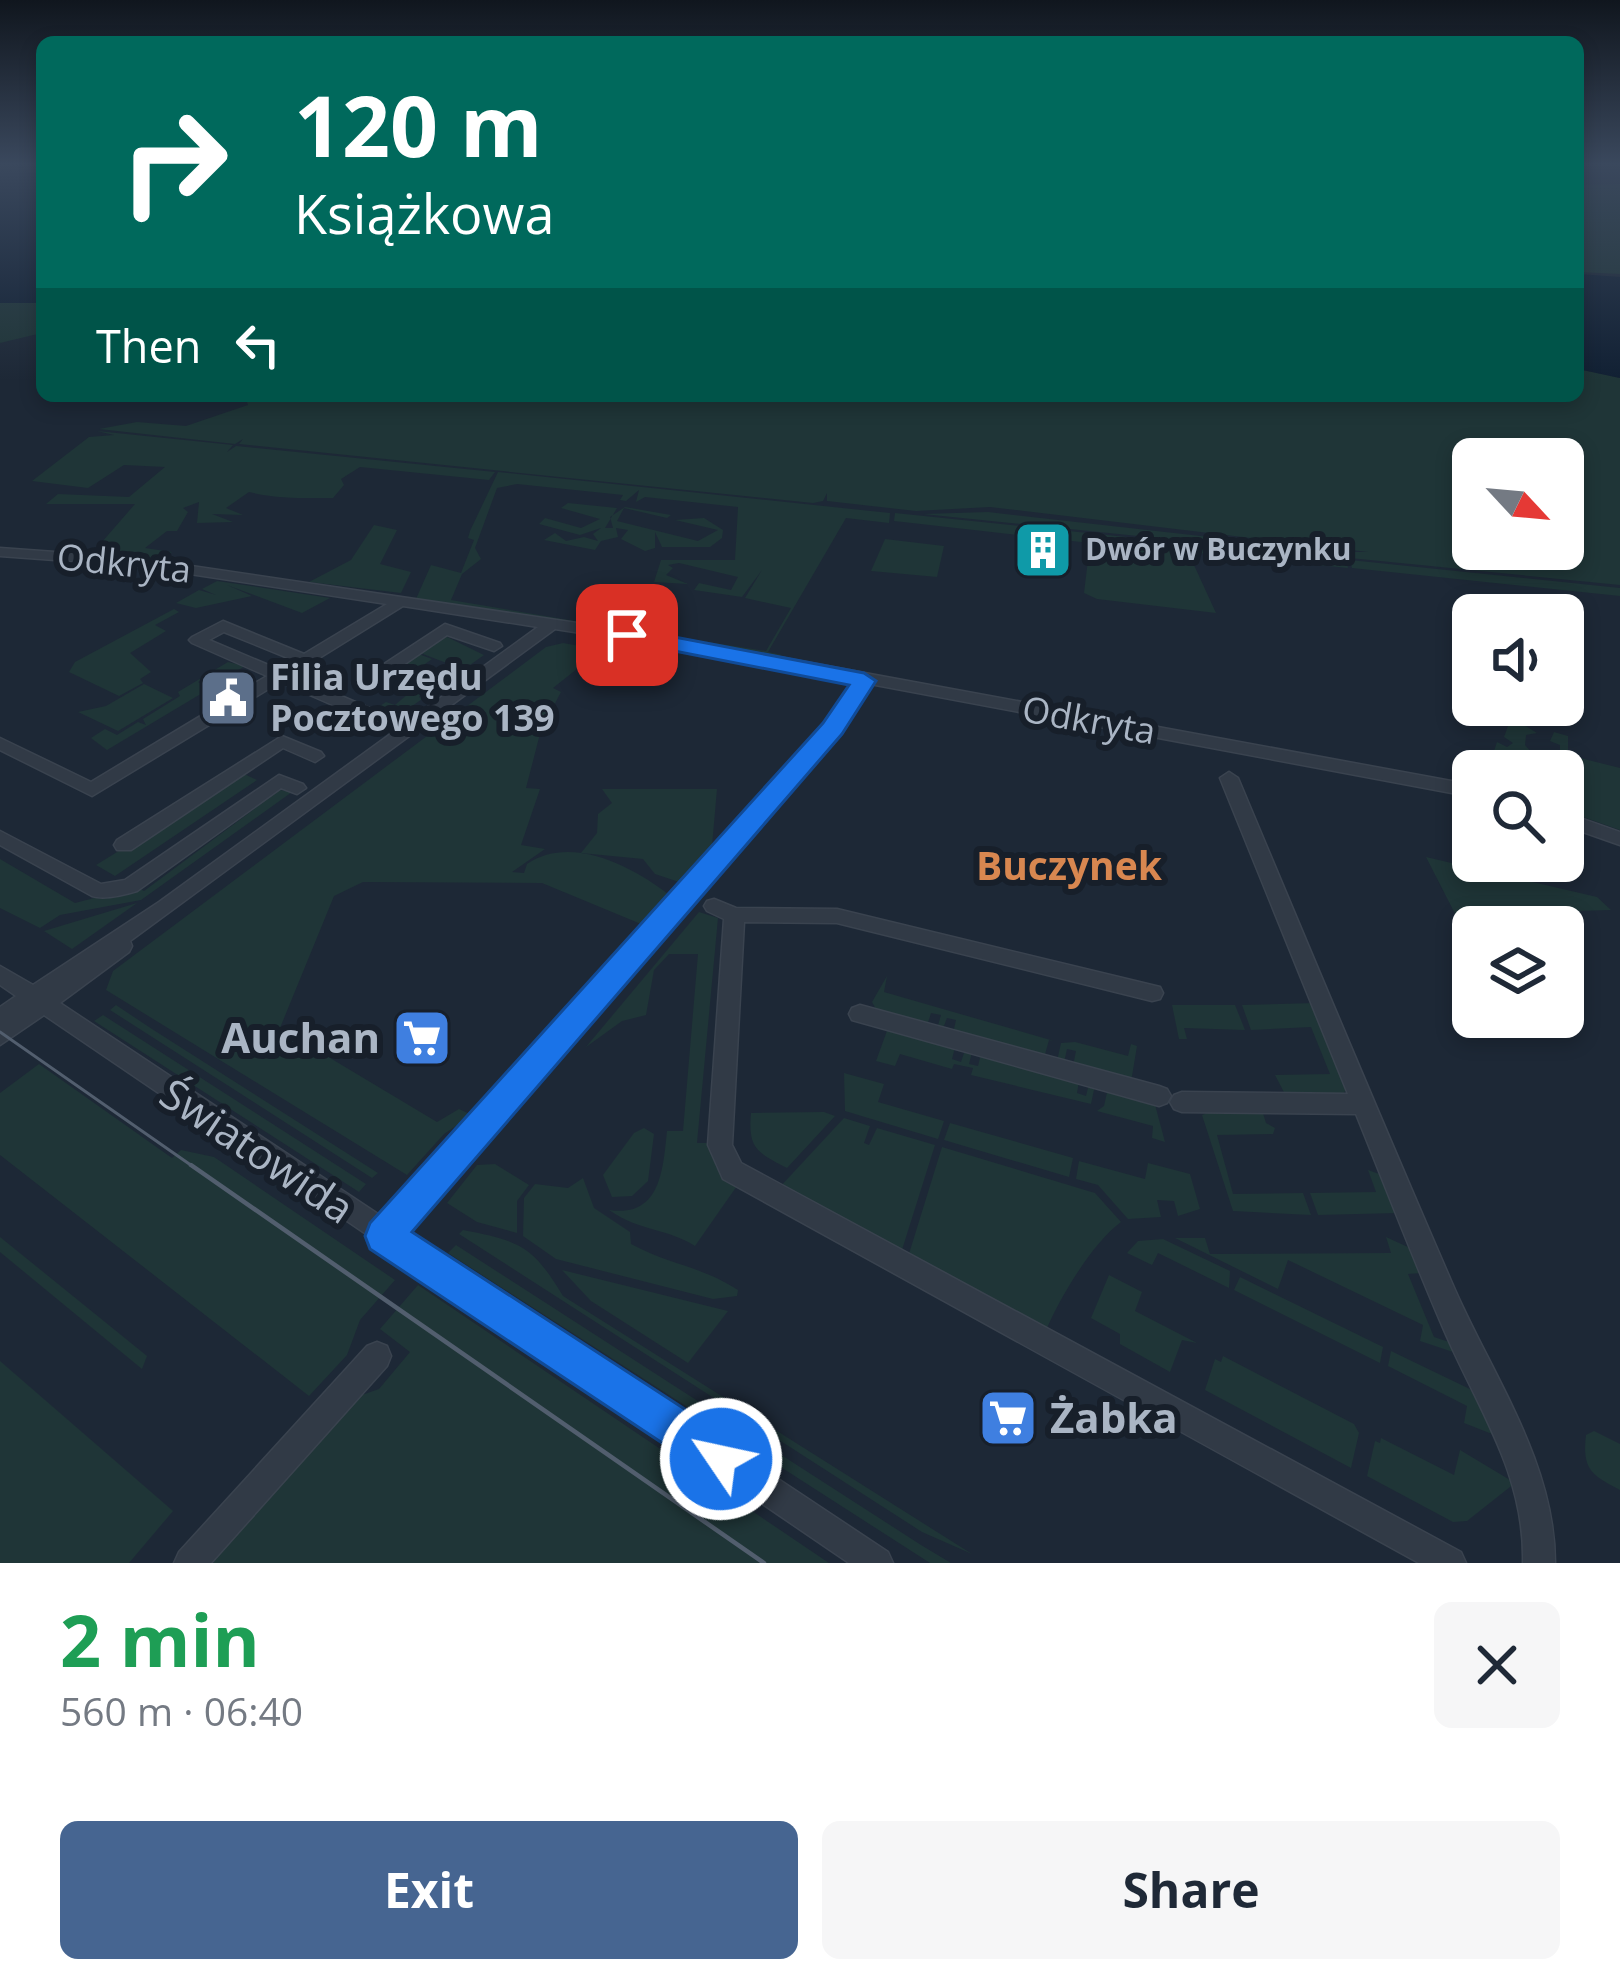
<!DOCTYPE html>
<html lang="en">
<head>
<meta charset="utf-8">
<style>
  body { margin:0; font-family:"Open Sans",sans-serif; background:#f6f6f7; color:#1f2937; height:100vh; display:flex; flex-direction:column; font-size:45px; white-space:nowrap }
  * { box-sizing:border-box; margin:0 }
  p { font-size:39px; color:#747a83 }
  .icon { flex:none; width:66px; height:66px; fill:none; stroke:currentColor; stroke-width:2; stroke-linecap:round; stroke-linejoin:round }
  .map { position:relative; height:1563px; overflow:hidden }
  .drawer { display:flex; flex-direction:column; background:#fff; flex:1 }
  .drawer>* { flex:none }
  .hud { position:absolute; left:36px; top:36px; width:1548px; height:366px; border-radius:18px; box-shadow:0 6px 18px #0003; background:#00695c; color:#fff; overflow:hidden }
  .needle { width:78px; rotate:116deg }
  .fabs { position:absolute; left:1452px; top:438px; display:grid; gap:24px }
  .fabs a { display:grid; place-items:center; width:132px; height:132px; border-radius:18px; background:#fff; box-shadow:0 6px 18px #0003; font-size:60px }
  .pin { position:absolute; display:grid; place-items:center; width:102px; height:102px; color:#fff; margin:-51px; border-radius:24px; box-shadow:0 6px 18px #0006 }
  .me { position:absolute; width:132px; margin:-66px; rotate:304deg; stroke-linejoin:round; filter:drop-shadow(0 0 9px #0008) }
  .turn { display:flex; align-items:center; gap:42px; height:252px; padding:0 60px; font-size:54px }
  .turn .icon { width:156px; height:156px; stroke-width:2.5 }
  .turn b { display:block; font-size:84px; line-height:102px }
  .then { display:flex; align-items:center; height:114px; padding:0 60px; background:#0003; gap:24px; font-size:45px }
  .round { display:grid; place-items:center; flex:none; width:126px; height:126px; border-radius:18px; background:#f6f6f7 }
  .summary { display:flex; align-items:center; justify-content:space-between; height:204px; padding:0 60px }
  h1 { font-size:72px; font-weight:700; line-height:90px; color:#1e9e55 }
  .button { display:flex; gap:24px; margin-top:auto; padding:24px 60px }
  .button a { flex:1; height:138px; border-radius:18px; background:#466591; color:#fff; font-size:48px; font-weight:700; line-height:138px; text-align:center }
  .button a+a { background:#f6f6f7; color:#1f2937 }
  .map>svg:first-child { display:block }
  .green { fill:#1f3537; fill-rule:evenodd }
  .water { fill:#112033 }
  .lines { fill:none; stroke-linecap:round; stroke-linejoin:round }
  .stream { stroke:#112033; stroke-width:3 }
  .minor-casing { stroke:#3a434f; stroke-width:3 }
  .minor { fill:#313a46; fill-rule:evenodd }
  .tram-far1 { stroke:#525e6e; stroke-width:3 }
  .tram { stroke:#525e6e; stroke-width:4.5 }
  .route { fill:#1a73e8; stroke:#114b97; stroke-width:3 }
  .labels { text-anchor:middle; stroke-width:12; stroke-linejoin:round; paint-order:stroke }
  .far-poi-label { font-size:30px; font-weight:bold; fill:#aab5c4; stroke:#171f2a; text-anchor:start }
  .street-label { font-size:36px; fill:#aab5c4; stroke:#171f2a }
  .poi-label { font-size:36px; font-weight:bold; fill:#aab5c4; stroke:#171f2a; text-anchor:start }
  .neighbourhood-label { font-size:39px; font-weight:bold; fill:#d88750; stroke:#171f2a }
  .near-poi-label { font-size:42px; font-weight:bold; fill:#aab5c4; stroke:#171f2a; text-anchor:end }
  .near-street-label { font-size:42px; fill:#aab5c4; stroke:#171f2a }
</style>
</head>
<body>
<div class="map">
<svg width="1620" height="1563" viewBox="0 0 1620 1563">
  <rect width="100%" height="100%" fill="#1d2836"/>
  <g class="green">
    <polygon points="1620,184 1620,274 1578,272 1578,185"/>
    <polygon points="0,298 42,301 42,333 0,343"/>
    <path d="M1578,369L1620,378V585L1350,558L1349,552H1368L990,507L916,511L827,501V493L823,501L813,503L239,444L243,439L235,444L99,429L137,422L186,426L248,405L245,396H1578ZM1473,459H1563V549H1473Z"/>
    <path d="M97,431L233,445L227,452L236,446L495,472L489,480L360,467L341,479L344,485L333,498C303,498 277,499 249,492L226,508L243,515L212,514L233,522L197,523L199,502L183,508L188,512L177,531H167L145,548L172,552L161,559L95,550L135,504H46L58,494L129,497L165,467L124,465L88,488L32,481L89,437L114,435Z"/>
    <polygon points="498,472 890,513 889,523 846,518 768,652 782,655 777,656 645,632 766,651 791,608 745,598 762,570 742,597 694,590 699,583 731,590 738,577 679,563 668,565 673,568 666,575 688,584 654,582 661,560 735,560 738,507 645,497 636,502 639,490 626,501 620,500 623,495 517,484 497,488 475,548 481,559 462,574 451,600 610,627 416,599 431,565 461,573 474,540 468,538 470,531"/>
    <polygon points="568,503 617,508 605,528 613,528 610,517 625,507 671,515 667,518 624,508 617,521 698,541 718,530 675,520 704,518 723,530 722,538 710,547 662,547 655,532 655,548 645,551 621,539 628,530 616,528 618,537 601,541 595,550 544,540 555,533 566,541 584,537 598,541 593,534 601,528 580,535 539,524 545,518 581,528 600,519 561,508"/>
    <polygon points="988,512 1343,552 1344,557 923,514"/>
    <polygon points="895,513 1346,560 1348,568 1188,552 1216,613 1097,599 1084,593 1090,543 894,521"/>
    <polygon points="374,525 397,530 380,564 411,572 401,593 309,582 351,560"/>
    <polygon points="885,539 944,546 937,577 871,571"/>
    <polygon points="1350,560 1620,588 1620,596 1352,568"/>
    <polygon points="217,581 330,598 302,613 227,585 252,596 196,608 176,603 199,590 216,595 202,589"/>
    <polygon points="174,609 179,612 155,625 166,631 130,653 151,672 140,679 143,683 119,696 69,672 75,662"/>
    <polygon points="443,635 484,655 391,721 385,718 389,715 372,711 386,702 395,705 415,688 421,690 419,698 435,682 402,668 402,662 416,653 432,659 415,671 431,677 449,664 418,652"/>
    <path d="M563,643L609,651L600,661L592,657L553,688L561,692L541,730L526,788L540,789L521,845L545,849L512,872L524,873L527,864C572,833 636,869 668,894L641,924L542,883L363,882L334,896L280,1028L437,1122L459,1109L472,1115L444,1134L407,1175L106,990L113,971L546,647Z"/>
    <polygon points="228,662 245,666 225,678 213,673 198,682 209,689 107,750 91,738 105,729 117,735 138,722 146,725 143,719 180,696 178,692"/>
    <polygon points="144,684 173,698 118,731 78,712 106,706"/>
    <polygon points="1524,725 1537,733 1526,735 1525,745 1537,759 1560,757 1560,745 1550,741 1554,732 1568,736 1568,755 1620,768 1620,830 1563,810 1563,771 1534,771 1522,758 1494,751 1497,742 1507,747 1513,743 1504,737 1508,726"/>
    <polygon points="244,774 257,780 115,876 96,865"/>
    <polygon points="602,789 717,789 712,846 679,882 655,874 643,859 581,853 597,833 598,814 612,803"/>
    <polygon points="280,790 292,792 141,900 60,915 40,928 0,908 0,859 75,903 136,887 144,891"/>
    <polygon points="1426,857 1597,897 1611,910 1468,914 1474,927 1471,945"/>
    <polygon points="137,903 72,949 44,931"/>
    <path d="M699,912L718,918L697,1143H711L716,1167L739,1183L695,1246C667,1228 641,1232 609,1210C661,1218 663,1169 667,1131H683L698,954H669L654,970L646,1015L622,1021L586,1047Z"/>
    <polygon points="887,976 884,992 1054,1041 1049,1040 1044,1058 953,1033 956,1020 947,1018 942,1031 937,1029 941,1015 931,1013 927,1026 878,1013 872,1002"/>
    <polygon points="1316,1003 1348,1088 1339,1098 1287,1098 1275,1075 1330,1074 1311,1027 1251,1030 1242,1005"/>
    <polygon points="116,1005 152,1029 378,1173 372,1178 110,1010"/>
    <polygon points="1172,1005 1235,1005 1245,1030 1184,1028 1187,1039 1179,1039"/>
    <polygon points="103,1015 366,1184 359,1192 94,1021"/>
    <polygon points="888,1028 955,1047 952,1059 961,1062 965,1050 972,1052 969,1064 978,1066 981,1054 1079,1081 1077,1093 1086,1096 1089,1084 1095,1085 1091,1104 971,1075 973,1068 954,1064 952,1069 900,1054 895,1066 876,1061"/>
    <polygon points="1075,1042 1128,1056 1131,1044 1137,1046 1131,1082 1073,1066 1076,1051 1067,1049 1064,1063 1057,1061 1061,1043"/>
    <polygon points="39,1064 172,1158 181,1150 214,1157 395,1280 360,1320 347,1355 309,1396 0,1155 0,1093"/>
    <polygon points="844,1073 884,1084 878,1102 944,1121 938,1139 845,1111"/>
    <polygon points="1108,1088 1154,1101 1165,1142 1152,1138 1153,1126 1097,1111 1104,1106"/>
    <polygon points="1219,1109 1262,1110 1266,1123 1275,1128 1273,1134 1217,1135 1233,1194 1303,1193 1311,1215 1233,1211 1202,1115"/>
    <path d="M824,1112L835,1116L787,1168C756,1152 748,1148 751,1113Z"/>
    <polygon points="844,1118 870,1126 864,1143 869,1145 877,1128 935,1145 901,1253 779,1188"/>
    <polygon points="950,1123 1073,1158 1069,1177 944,1140"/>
    <polygon points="644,1128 654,1134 648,1181 632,1196 612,1197 603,1175 634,1133"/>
    <path d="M942,1147L1095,1193L1121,1222C1093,1242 1058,1300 1045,1333L908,1257Z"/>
    <polygon points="1079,1161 1145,1179 1148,1163 1190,1174 1200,1209 1178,1216 1174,1201 1157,1200 1161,1217 1128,1219 1098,1185 1076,1179"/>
    <polygon points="495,1164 529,1185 517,1201 517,1233 477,1222 447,1203 477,1165"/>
    <polygon points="1368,1170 1385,1176 1398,1213 1318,1215 1310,1193 1376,1192"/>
    <path d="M583,1178L594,1208L630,1232L631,1244C670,1265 701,1266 738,1290L737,1296L713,1299L556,1259L523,1236L524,1198L535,1184L568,1188Z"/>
    <path d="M463,1230C520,1241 533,1246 563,1296L972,1554L922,1532L459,1234Z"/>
    <polygon points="0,1237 147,1356 142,1369 0,1252"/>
    <polygon points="1386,1237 1410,1248 1421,1273 1408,1274 1434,1337 1449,1342 1453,1352 1420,1341 1423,1325 1288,1260 1278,1289 1175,1238 1205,1238 1210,1254 1391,1253"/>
    <polygon points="1163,1239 1230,1271 1229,1288 1158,1253 1152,1265 1127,1253 1138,1241"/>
    <polygon points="456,1245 921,1545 951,1563 930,1563 448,1253"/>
    <polygon points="562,1270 728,1311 688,1363 591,1301"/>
    <polygon points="1109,1275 1142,1292 1135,1311 1197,1343 1182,1340 1170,1372 1120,1344 1120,1334 1091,1318"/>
    <polygon points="1240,1277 1383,1347 1380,1363 1234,1290"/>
    <polygon points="418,1285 829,1563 214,1563 209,1555 342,1402 379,1389 410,1352 380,1329"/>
    <polygon points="1391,1351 1476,1392 1492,1434 1464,1423 1467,1406 1388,1366"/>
    <polygon points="1223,1356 1354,1424 1359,1433 1351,1468 1205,1390 1215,1359 1221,1362"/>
    <polygon points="0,1361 173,1511 129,1563 0,1563"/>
    <path d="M1594,1431L1620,1444V1490C1591,1475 1582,1469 1586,1435Z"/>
    <polygon points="1381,1438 1454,1475 1460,1450 1515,1483 1467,1521 1453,1522 1367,1476 1375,1441 1380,1443"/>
  </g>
  <g class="water">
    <polygon points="42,171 42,303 0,303 0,174"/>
    <polygon points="1578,274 1620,277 1620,378 1578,369"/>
  </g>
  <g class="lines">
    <g class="stream">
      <polyline points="13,165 22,167"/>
      <polyline points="0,172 26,172"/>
    </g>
    <g class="minor-casing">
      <g id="minor">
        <path d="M0,548L137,558L658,635L1473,785V797L870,684L839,732L405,1231L888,1552L893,1563H849L386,1247L375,1244L372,1238L44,1015L0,1045V1007L16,996L0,985V966L33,985L159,902L538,627L403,606L316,660L314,664L292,675L395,719L397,723L395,727H383L280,682L92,796L0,750V738L91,782L267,676L192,643L189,640L192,637L223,621L304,654L387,604L137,566L0,556ZM555,629L658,645L856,682L827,725L384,1218L60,1003L129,952L132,946L130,941ZM224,632L293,660L278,669L209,640Z"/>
        <polygon points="445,624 500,643 502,646 494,651 447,635 396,670 432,684 434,687 426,692 378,674 376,671 378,668"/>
        <polygon points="282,736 321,752 324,756 315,762 283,748 131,850 117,850 114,845 117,840"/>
        <path d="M1229,772L1238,778C1309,947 1379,1115 1452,1283C1491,1374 1555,1461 1555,1563H1523C1525,1476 1481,1414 1447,1337C1415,1264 1386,1188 1356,1114L1182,1112L1174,1109L1170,1102L1174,1095L1182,1092L1348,1094L1220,778Z"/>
        <path d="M279,775L303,784L306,788L297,794L281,788L137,891C124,895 105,900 92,896L0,845V831L101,884L125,880Z"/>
        <polygon points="1563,812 1620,832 1620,845 1563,825"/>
        <polygon points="714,899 736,908 837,909 1160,987 1163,993 1160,999 1152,1001 837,923 744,922 732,1145 741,1163 1461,1552 1466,1563 1419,1563 723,1179 708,1145 724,919 707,911 704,906 707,901"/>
        <polygon points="860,1005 1159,1086 1167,1089 1171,1096 1167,1103 1159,1106 852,1020 849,1014 852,1008"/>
        <polygon points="377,1342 387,1346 391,1356 387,1366 211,1563 174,1563 179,1552 367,1346"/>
      </g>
    </g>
    <use href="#minor" class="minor"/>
    <polyline class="tram-far1" points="0,1032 195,1168"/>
    <polyline class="tram" points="191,1165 764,1563"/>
  </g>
  <linearGradient id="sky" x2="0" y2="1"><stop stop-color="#10161e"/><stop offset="0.43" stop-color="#3a485d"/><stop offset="1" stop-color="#3a485d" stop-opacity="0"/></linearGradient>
  <rect width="1620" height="381" fill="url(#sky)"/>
  <polygon class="route" points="627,628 864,673 876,681 842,734 412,1232 737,1443 744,1459 737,1475 721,1482 370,1249 365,1236 370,1223 823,723 849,685 618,640 618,630"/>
  <defs>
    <g id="building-square" transform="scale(3)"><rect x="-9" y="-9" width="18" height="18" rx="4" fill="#0f9aa8" stroke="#171f2a"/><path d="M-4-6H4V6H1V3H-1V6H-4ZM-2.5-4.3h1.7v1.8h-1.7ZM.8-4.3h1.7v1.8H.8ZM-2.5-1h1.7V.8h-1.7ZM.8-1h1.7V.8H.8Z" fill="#fff"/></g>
    <g id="civic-square" transform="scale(3)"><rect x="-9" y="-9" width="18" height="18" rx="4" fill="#5c6f8a" stroke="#171f2a"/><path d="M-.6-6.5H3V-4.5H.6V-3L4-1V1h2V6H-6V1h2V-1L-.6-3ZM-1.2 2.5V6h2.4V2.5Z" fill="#fff"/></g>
    <g id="supermarket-square" transform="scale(3)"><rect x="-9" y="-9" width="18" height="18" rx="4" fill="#3f7fe0" stroke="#171f2a"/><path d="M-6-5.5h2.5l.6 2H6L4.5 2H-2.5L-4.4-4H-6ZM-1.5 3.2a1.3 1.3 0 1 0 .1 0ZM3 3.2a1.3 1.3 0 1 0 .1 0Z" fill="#fff"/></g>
  </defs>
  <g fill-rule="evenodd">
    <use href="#building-square" x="1043" y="550"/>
    <use href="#civic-square" x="228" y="698"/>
    <use href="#supermarket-square" x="422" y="1038"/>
    <use href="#supermarket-square" x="1008" y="1418"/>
  </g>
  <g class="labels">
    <g class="far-poi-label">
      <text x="1085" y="560">Dwór w Buczynku</text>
    </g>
    <g class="street-label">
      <text transform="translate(124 563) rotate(6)" y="13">Odkryta</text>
      <text transform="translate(1089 720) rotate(10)" y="13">Odkryta</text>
    </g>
    <g class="poi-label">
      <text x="270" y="690">Filia Urzędu<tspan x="270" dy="41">Pocztowego 139</tspan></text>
    </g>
    <g class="neighbourhood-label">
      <text x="1069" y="880">Buczynek</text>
    </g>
    <g class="near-poi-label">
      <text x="380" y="1053">Auchan</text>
      <text x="1050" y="1433" text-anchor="start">Żabka</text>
    </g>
    <g class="near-street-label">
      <text transform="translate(257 1151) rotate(34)" y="15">Światowida</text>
    </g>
  </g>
</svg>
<div class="fabs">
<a><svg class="needle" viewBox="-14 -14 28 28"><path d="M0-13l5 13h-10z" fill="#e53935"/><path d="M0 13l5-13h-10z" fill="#747a83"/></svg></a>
<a><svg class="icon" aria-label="sound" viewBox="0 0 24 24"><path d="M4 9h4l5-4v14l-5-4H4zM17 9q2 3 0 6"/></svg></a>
<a><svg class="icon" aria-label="search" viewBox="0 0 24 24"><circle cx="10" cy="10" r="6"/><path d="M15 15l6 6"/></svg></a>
<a><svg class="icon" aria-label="layers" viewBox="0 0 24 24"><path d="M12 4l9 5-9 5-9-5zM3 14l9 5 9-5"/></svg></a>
</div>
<div class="pin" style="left:627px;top:635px;background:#d93025"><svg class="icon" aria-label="arrive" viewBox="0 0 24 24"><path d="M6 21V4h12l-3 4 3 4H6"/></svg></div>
<svg class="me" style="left:721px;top:1459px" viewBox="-20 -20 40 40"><circle r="17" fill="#1a73e8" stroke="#fff" stroke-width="3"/><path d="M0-11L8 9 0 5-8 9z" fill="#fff"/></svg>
<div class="hud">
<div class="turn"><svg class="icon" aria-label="right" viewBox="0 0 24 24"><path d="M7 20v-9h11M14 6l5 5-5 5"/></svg><div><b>120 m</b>Książkowa</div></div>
<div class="then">Then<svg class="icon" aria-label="left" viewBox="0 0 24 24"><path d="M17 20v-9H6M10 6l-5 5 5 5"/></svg></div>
</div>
</div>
<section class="drawer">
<div class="summary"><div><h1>2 min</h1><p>560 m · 06:40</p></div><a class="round"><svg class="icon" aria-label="close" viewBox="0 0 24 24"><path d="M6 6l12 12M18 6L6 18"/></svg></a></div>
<div class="button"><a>Exit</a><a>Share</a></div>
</section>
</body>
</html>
